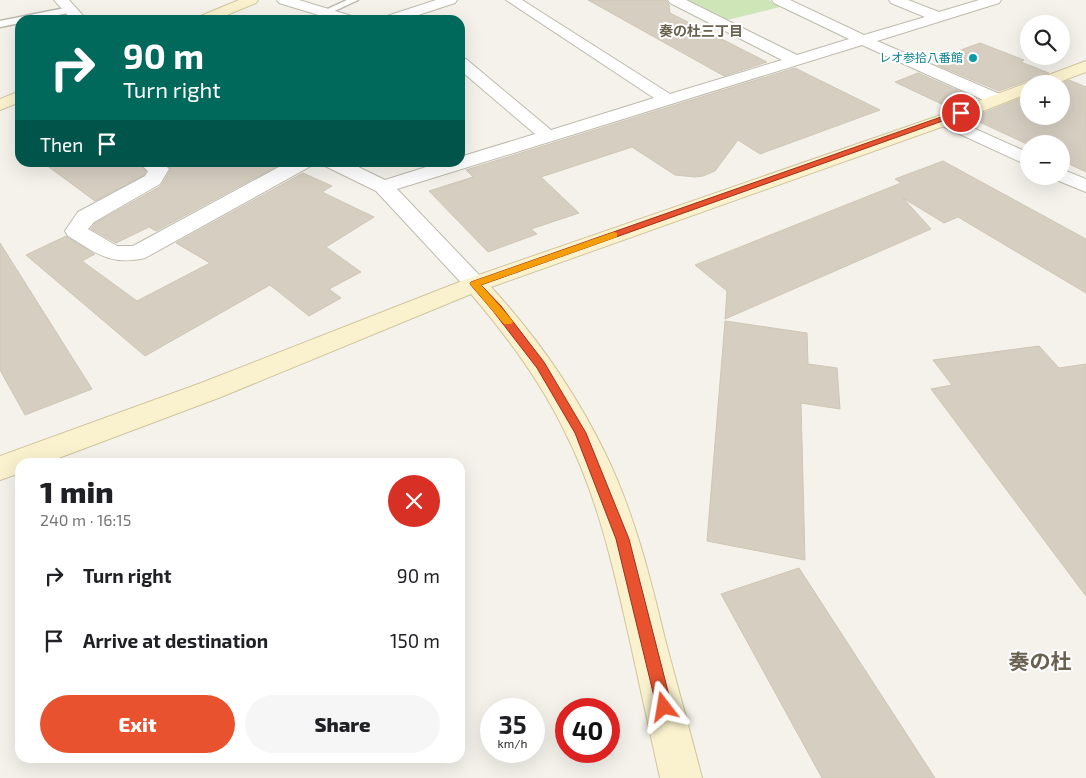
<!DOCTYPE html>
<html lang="en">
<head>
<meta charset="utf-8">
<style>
  body { margin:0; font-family:"Exo 2","Noto Sans JP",sans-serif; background:#f6f6f6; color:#202124; height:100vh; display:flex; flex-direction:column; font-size:19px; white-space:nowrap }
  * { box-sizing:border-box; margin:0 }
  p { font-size:16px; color:#757577 }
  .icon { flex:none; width:28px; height:28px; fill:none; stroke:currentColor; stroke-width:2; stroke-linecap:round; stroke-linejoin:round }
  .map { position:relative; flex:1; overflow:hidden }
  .drawer { position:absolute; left:15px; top:458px; width:450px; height:305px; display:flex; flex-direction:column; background:#fff; border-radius:15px; box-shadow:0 5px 20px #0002 }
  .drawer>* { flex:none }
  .banner { position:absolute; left:15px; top:15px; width:450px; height:152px; border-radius:15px; box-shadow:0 5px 20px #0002; background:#00695c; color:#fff; overflow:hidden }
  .controls { position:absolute; left:1020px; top:15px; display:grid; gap:10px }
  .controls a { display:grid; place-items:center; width:50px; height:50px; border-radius:50%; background:#fff; box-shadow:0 5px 20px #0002; font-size:25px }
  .speed { position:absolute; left:480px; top:698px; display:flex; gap:10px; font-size:25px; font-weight:700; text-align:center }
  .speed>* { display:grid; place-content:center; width:65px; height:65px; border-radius:50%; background:#fff; box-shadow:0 5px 20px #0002; line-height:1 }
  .speed small { font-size:12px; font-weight:400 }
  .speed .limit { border:8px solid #d22; background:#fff; color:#111 }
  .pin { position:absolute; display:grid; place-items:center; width:42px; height:42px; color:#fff; margin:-21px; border:2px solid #fff; border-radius:50%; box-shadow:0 1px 5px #0007 }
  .me { position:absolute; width:55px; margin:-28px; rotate:346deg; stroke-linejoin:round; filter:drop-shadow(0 0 4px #0008) }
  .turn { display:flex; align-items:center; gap:18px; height:105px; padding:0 25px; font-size:22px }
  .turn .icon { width:65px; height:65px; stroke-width:2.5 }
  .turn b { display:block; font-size:35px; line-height:42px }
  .then { display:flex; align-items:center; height:48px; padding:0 25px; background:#0003; gap:10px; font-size:19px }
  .round { display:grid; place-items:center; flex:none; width:52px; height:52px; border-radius:26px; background:#f6f6f6 }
  .summary { display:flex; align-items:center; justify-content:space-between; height:85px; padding:0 25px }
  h1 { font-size:30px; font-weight:800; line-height:38px }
  .button { display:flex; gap:10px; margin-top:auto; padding:10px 25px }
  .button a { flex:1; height:58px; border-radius:30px; background:#e8522e; color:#fff; font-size:20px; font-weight:800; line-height:58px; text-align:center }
  .button a+a { background:#f6f6f6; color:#202124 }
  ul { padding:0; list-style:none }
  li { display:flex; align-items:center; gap:15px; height:65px; padding:0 25px }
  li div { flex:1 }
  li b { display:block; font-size:19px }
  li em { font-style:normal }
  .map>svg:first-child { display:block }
  .green { fill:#cee5b7 }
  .building { fill:#d5cec1; stroke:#cfc6b5 }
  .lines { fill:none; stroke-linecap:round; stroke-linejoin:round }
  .lane-casing { stroke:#bfbaae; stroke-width:3 }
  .street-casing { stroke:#bfbaae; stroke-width:2 }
  .secondary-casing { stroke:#d0c59e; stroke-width:2 }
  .lane { fill:#fff; fill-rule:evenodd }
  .street { fill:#fff; fill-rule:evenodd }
  .secondary { fill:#faf2ce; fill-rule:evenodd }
  .route { fill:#e8522e; stroke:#97351e }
  .slow { fill:#f59e0b }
  .culture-dot { fill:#0f9aa8; stroke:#fff; stroke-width:2 }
  .labels { text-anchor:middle; stroke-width:4; stroke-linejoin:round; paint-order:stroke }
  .far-culture-label { font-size:12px; fill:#0d838f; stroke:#fff; text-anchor:end }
  .far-neighbourhood-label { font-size:14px; font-weight:bold; fill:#6a6151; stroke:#fff }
  .near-quarter-label { font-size:21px; font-weight:bold; fill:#6a6151; stroke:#fff }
</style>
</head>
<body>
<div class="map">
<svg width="1086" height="778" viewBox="0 0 1086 778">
  <rect width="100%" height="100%" fill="#f4f2eb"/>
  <polygon class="green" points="686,0 769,0 780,7 727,20"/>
  <g class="building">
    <polygon points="588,0 666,0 669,5 670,13 767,62 724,76"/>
    <polygon points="980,43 1024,60 1021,62 1049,73 999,91 937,65 941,63 933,60"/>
    <polygon points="795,68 880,110 760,154 738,140 715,171 703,176 695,177 675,175 632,147 541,177 579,213 531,229 537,234 488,252 429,191 473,177 466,170"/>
    <polygon points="918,73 977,99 952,109 895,82"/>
    <polygon points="1069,80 1086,87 1086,172 1061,160 1061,144 1029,145 971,118 1029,95 1029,116 1061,116 1060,84"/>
    <polygon points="943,161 1086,239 1086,293 958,217 944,223 903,198 931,229 725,319 727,291 695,265 901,183 895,179"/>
    <polygon points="42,162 136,162 146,171 144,175 95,201"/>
    <polygon points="165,162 282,162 283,163 156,231 149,227 116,243 91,229 95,223 161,186 171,169"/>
    <polygon points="303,173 332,186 322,192 374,217 326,247 361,272 329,289 341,298 309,316 270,285 145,356 26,255 66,236 95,254 82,261 137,301 210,263 176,243"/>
    <polygon points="0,243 92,389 25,415 0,370"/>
    <polygon points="725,321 807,333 808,364 837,368 840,409 801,403 805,560 707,541"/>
    <polygon points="1039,346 1059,368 1086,364 1086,596 931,389 952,385 933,360"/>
    <polygon points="799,568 935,778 822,778 721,594"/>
  </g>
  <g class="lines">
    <g class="lane-casing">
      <g id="lane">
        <polygon points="347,0 358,0 328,14 321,12"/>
        <polygon points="70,7 73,8 73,12 33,20 20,20 20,23 0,27 0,21"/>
      </g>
    </g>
    <g class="street-casing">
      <g id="street">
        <polygon points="54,0 69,0 87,20 72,20"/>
        <polygon points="277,0 299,0 355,17 357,20 335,20 279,3"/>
        <polygon points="436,0 457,0 455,3 403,20 382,20 384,17"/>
        <polygon points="506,0 522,0 670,94 782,60 670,3 668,0 686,0 797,55 849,39 774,3 772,0 790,0 864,35 925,17 891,3 889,0 908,0 939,12 979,0 1001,0 999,3 877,41 1002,95 1005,99 1002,103 996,104 990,103 862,45 397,189 483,279 487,284 483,289 475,292 467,289 376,191 325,166 323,162 348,162 385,180 442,162 460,162 460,157 535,134 460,70 460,57 466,59 551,130 654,98"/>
        <polygon points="944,115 1029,153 1029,166 938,124 935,120 938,116"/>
        <path d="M138,162H162L169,169L160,184L94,222L88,229L117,246H133L288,162H313L311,166L145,258C111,266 96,253 68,236L65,231L78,212L145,176L148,171Z"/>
        <polygon points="1061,169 1086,179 1086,192 1054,179 1052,176 1061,176"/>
      </g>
    </g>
    <g class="secondary-casing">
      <g id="secondary">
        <polygon points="239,0 258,0 256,3 215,20 196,20 198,17"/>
        <path d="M1086,61V72L1054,84H1029V93L950,124L491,287C537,337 576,393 606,455C634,513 650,576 665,639C677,685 690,731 702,778H660C650,732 640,687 630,641C614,570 598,497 565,432C541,382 507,336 471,294L221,397L48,462H20V473L0,480V456L201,383L467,279L938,116Z"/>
        <polygon points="20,91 20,102 0,110 0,99"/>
      </g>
    </g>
    <use href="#lane" class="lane"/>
    <use href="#street" class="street"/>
    <use href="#secondary" class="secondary"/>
  </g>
  <polygon class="route" points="958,111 965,113 481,285 501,306 544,362 586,433 629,539 672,707 670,713 664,715 658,713 616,539 575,433 537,368 493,311 470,284 471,282"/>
  <polygon class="slow" points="614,232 617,233 617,237 481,285 511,319 513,322 511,324 504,324 470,284 471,282"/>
  <circle class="culture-dot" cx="973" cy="58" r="5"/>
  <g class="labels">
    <g class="far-culture-label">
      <text x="963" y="62">レオ参拾八番館</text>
    </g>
    <g class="far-neighbourhood-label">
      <text x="701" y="36">奏の杜三丁目</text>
    </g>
    <g class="near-quarter-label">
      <text x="1040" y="669">奏の杜</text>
    </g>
  </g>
</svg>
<div class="controls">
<a><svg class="icon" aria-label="search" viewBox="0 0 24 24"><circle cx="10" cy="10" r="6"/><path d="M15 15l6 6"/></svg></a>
<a>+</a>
<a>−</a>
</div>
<div class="speed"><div>35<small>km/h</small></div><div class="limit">40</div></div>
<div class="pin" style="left:961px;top:113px;background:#d93025"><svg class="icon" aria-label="arrive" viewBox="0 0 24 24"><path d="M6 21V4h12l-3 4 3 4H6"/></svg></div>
<svg class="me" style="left:664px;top:707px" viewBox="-20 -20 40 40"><path d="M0-17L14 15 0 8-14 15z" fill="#e8522e" stroke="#fff" stroke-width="4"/></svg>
<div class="banner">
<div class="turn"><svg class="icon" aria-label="right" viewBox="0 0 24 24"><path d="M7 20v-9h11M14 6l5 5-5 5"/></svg><div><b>90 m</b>Turn right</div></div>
<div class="then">Then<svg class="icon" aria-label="arrive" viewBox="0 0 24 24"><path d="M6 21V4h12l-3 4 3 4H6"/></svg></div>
</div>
<section class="drawer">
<div class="summary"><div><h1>1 min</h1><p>240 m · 16:15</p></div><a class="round" style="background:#d93025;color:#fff"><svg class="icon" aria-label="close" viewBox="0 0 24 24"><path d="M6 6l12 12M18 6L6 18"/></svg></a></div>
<ul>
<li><svg class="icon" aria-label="right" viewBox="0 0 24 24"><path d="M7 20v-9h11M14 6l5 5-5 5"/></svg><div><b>Turn right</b></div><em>90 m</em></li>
<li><svg class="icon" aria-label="arrive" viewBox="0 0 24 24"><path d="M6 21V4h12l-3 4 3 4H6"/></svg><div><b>Arrive at destination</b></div><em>150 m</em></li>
</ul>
<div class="button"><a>Exit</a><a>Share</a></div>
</section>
</div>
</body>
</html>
